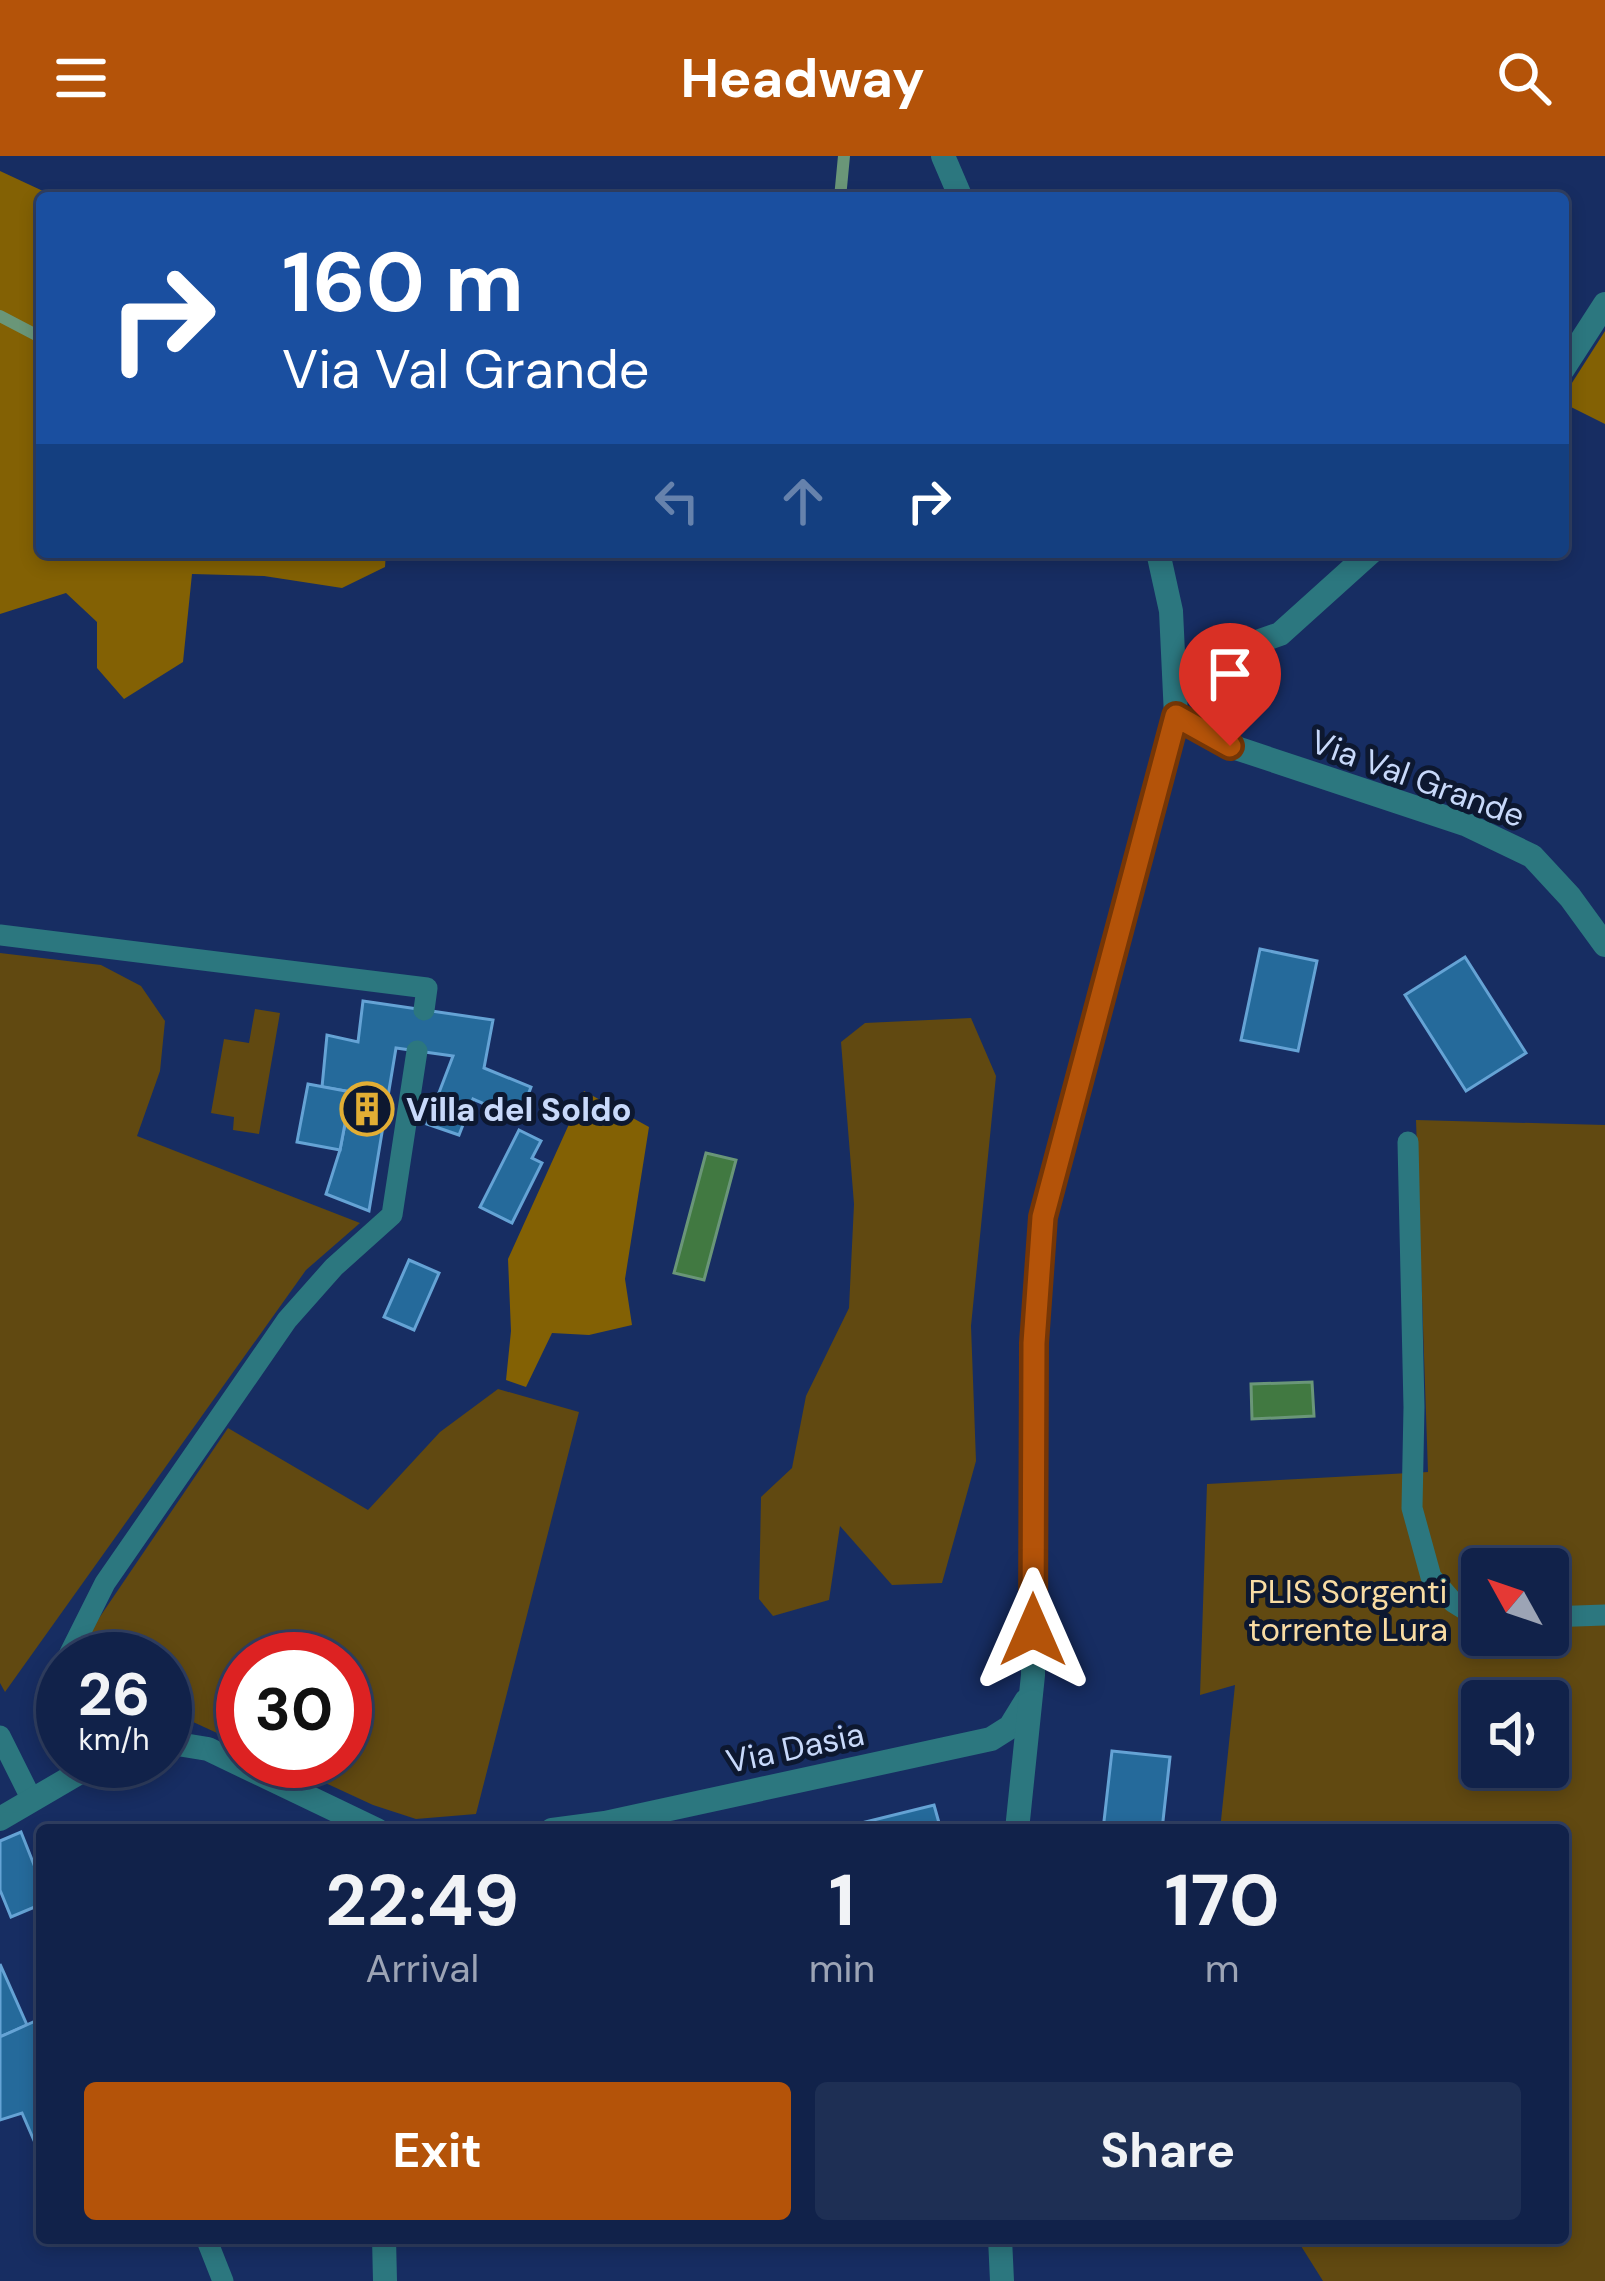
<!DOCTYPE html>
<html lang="en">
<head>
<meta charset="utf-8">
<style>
  body { margin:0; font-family:"DM Sans",sans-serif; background:#1e2f54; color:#f1f3f6; height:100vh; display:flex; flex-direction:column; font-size:45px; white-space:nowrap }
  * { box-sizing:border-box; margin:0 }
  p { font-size:39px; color:#9ca4b5 }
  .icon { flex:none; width:66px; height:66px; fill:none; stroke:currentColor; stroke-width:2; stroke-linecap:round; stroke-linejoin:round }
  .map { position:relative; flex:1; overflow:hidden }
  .side { position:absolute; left:36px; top:1668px; width:1533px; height:420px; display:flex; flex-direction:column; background:#11224a; border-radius:12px; box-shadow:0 6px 18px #0003,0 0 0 3px #303f62 }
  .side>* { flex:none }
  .top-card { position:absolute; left:36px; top:36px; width:1533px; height:366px; border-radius:12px; box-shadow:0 6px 18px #0003,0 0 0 3px #303f62; background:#1a4fa0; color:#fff; overflow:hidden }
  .needle { width:78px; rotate:310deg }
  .buttons { position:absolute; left:1461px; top:1392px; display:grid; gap:24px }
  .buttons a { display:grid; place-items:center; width:108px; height:108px; border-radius:12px; background:#11224a; box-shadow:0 6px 18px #0003,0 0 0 3px #303f62; font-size:60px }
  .speed { position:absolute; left:36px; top:1476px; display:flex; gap:24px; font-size:60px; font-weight:700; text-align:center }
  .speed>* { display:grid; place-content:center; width:156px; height:156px; border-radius:50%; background:#11224a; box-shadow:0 6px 18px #0003,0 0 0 3px #303f62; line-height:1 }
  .speed small { font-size:30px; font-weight:400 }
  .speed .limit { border:18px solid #d22; background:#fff; color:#111 }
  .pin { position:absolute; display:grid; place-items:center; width:102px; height:102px; color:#fff; margin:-123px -51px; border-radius:50% 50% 50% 0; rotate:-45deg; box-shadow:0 0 12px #0007 }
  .pin .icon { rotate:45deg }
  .me { position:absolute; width:132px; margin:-66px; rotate:0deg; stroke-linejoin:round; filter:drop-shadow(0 0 9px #0008) }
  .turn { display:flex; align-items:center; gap:42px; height:252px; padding:0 48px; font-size:54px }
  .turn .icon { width:156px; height:156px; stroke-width:2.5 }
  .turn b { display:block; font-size:84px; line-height:102px }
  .lanes { display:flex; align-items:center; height:114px; padding:0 48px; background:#0003; justify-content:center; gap:60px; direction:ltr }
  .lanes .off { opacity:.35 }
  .eta { display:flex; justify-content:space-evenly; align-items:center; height:204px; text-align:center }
  .eta b { font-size:72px; font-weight:700; line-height:84px }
  .action { display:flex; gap:24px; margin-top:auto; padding:24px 48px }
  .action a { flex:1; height:138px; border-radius:12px; background:#b45309; color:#fff; font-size:48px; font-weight:700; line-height:138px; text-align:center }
  .action a+a { background:#1e2f54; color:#f1f3f6 }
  header { display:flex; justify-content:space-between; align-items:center; height:156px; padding:0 48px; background:#b45309; color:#fff; font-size:54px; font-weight:700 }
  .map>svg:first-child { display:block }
  .green { fill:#614911; fill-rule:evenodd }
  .forest { fill:#836104 }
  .water { fill:#417941; stroke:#6a9678; stroke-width:3 }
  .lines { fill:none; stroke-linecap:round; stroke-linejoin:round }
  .stream { stroke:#6a9678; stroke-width:12 }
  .building { fill:#256a9b; stroke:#65a3d5; stroke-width:3 }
  .service { stroke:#2c777f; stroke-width:21 }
  .minor { stroke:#2c777f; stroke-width:24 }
  .route-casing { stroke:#753606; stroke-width:30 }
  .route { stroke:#b45309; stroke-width:21 }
  .labels { text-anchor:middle; stroke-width:10; stroke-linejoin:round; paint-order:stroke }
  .street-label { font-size:33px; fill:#c8d9fa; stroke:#0d1830 }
  .poi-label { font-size:33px; font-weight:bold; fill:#c8d9fa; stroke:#0d1830; text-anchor:start }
  .park-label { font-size:33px; fill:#f9dca3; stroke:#0d1830 }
</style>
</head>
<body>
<header><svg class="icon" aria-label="menu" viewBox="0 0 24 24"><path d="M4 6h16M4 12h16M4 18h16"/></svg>Headway<svg class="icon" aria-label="search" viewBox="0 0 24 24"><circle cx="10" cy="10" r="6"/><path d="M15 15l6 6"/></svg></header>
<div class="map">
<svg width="1605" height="2125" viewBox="0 0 1605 2125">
  <rect width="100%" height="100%" fill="#172d62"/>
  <g class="green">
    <polygon points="0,797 101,809 141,830 165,865 160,915 137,980 360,1067 306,1114 5,1536 0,1527"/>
    <polygon points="255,853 280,857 259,978 233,974 234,961 211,957 224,883 249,887"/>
    <polygon points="971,862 996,920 971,1170 976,1305 942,1427 892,1429 840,1370 829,1444 773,1460 759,1443 761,1341 792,1312 806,1240 849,1152 854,1048 841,886 865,867"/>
    <path d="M1416,964L1605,969V2125H1323L1296,2082H1563V1674H1220L1235,1529L1200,1539L1207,1328L1428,1316ZM1482,1413H1548V1479H1482ZM1482,1545H1548V1611H1482Z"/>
    <polygon points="498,1233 579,1256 476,1658 416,1663 373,1649 278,1605 345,1605 345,1503 243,1503 243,1589 191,1565 165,1565 165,1503 79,1503 95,1468 228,1272 368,1354 440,1276"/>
  </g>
  <g class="forest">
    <polygon points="0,15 58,42 42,42 42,396 386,396 385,411 342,432 264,420 192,418 183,506 124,543 97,512 97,466 66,437 0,458"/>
    <polygon points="1605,175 1605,268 1563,247 1563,241"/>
    <polygon points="584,935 649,971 625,1123 632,1169 589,1179 552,1177 526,1231 506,1224 511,1175 508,1103"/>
  </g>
  <g class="water">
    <polygon points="706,997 736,1004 704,1124 674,1117"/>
    <polygon points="1312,1226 1314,1260 1252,1263 1251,1228"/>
  </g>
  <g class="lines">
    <g class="stream">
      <polyline points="840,42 844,0"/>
      <polyline points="0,160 42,182"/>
    </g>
  </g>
  <g class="building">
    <polygon points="1260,793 1317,805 1298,895 1241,884"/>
    <polygon points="1465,801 1526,897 1466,935 1405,839"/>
    <polygon points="363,845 493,864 484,912 531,931 519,963 473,943 459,979 427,968 453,900 396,892 369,1055 326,1038 340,994 351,936 322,931 327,879 358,886"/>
    <polygon points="308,928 351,936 340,994 297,986"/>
    <polygon points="519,974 541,985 532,1002 542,1007 512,1067 480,1051"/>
    <polygon points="409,1104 439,1117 414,1174 384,1161"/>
    <polygon points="1112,1595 1170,1601 1162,1674 1103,1674"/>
    <polygon points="934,1649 941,1674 833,1674"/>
    <polygon points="21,1676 42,1729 42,1748 11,1761 0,1734 0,1685"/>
    <polygon points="0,1808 27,1869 0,1881"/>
    <polygon points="42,1862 42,2003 22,1957 0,1964 0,1881"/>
  </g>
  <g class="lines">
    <g class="service">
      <polyline points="0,779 427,832 424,854"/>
      <polyline points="1408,986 1414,1251 1412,1352 1431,1421 1453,1446 1482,1464"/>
      <polyline points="1548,1461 1605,1459"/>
      <polyline points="67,1503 105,1427 287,1164 334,1111 392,1059 417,895"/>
      <polyline points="63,1515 60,1544 63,1578"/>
      <polyline points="0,1580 31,1642"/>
      <polyline points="206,2082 223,2125"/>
    </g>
    <g class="minor">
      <polyline points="943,0 961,42"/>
      <polyline points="1563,213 1605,148"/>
      <polyline points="1174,515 1280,478 1371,396"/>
      <polyline points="1176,560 1230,590 1465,668 1532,700 1570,741 1605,789"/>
      <polyline points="165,1586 208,1593 377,1674"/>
      <polyline points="0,1663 99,1605"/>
      <polyline points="552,1674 605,1667 991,1583 1010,1571 1026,1545"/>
      <polyline points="1017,1674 1033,1519 1034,1187 1043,1061 1176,560 1171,455 1158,396"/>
      <polyline points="384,2082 385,2125"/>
      <polyline points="1000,2082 1002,2125"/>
    </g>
  </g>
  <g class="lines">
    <g class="route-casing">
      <polyline id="route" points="1033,1474 1034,1187 1043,1061 1176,560 1230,590"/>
    </g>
    <use href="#route" class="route"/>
  </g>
  <defs>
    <g id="building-ring" transform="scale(2.7)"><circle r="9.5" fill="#0d1830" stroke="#e2ae34" stroke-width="1.5"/><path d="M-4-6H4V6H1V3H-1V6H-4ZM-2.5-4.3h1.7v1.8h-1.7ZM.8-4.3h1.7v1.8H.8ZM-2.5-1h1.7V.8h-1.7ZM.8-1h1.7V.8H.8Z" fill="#e2ae34"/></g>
  </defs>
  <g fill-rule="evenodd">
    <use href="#building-ring" x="367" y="953"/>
  </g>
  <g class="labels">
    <g class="street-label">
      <text transform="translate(1418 622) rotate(20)" y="12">Via Val Grande</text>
      <text transform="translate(795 1591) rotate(-12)" y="12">Via Dasia</text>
    </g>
    <g class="poi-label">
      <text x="406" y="965">Villa del Soldo</text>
    </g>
    <g class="park-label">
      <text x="1348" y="1447">PLIS Sorgenti<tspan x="1348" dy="38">torrente Lura</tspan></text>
    </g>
  </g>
</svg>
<div class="buttons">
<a><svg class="needle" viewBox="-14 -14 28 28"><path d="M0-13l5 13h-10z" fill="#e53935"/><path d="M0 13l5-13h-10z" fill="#9ca4b5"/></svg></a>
<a><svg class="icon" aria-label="sound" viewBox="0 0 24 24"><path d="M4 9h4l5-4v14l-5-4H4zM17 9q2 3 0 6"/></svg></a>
</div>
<div class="speed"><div>26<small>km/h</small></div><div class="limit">30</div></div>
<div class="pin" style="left:1230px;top:590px;background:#d93025"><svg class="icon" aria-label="arrive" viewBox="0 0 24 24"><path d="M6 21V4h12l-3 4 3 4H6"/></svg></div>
<svg class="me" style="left:1033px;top:1474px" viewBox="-20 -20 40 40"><path d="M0-17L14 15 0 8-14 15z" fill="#b45309" stroke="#fff" stroke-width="4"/></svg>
<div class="top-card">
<div class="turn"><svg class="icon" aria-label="right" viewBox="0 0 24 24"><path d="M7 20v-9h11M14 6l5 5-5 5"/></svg><div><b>160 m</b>Via Val Grande</div></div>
<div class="lanes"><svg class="icon off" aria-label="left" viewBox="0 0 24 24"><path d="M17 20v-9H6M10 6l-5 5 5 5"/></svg><svg class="icon off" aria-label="ahead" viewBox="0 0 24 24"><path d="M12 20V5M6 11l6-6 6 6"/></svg><svg class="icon" aria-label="right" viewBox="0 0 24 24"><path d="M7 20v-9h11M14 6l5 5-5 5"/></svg></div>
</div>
<section class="side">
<div class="eta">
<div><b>22:49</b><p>Arrival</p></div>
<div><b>1</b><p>min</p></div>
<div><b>170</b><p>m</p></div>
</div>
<div class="action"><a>Exit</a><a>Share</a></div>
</section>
</div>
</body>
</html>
